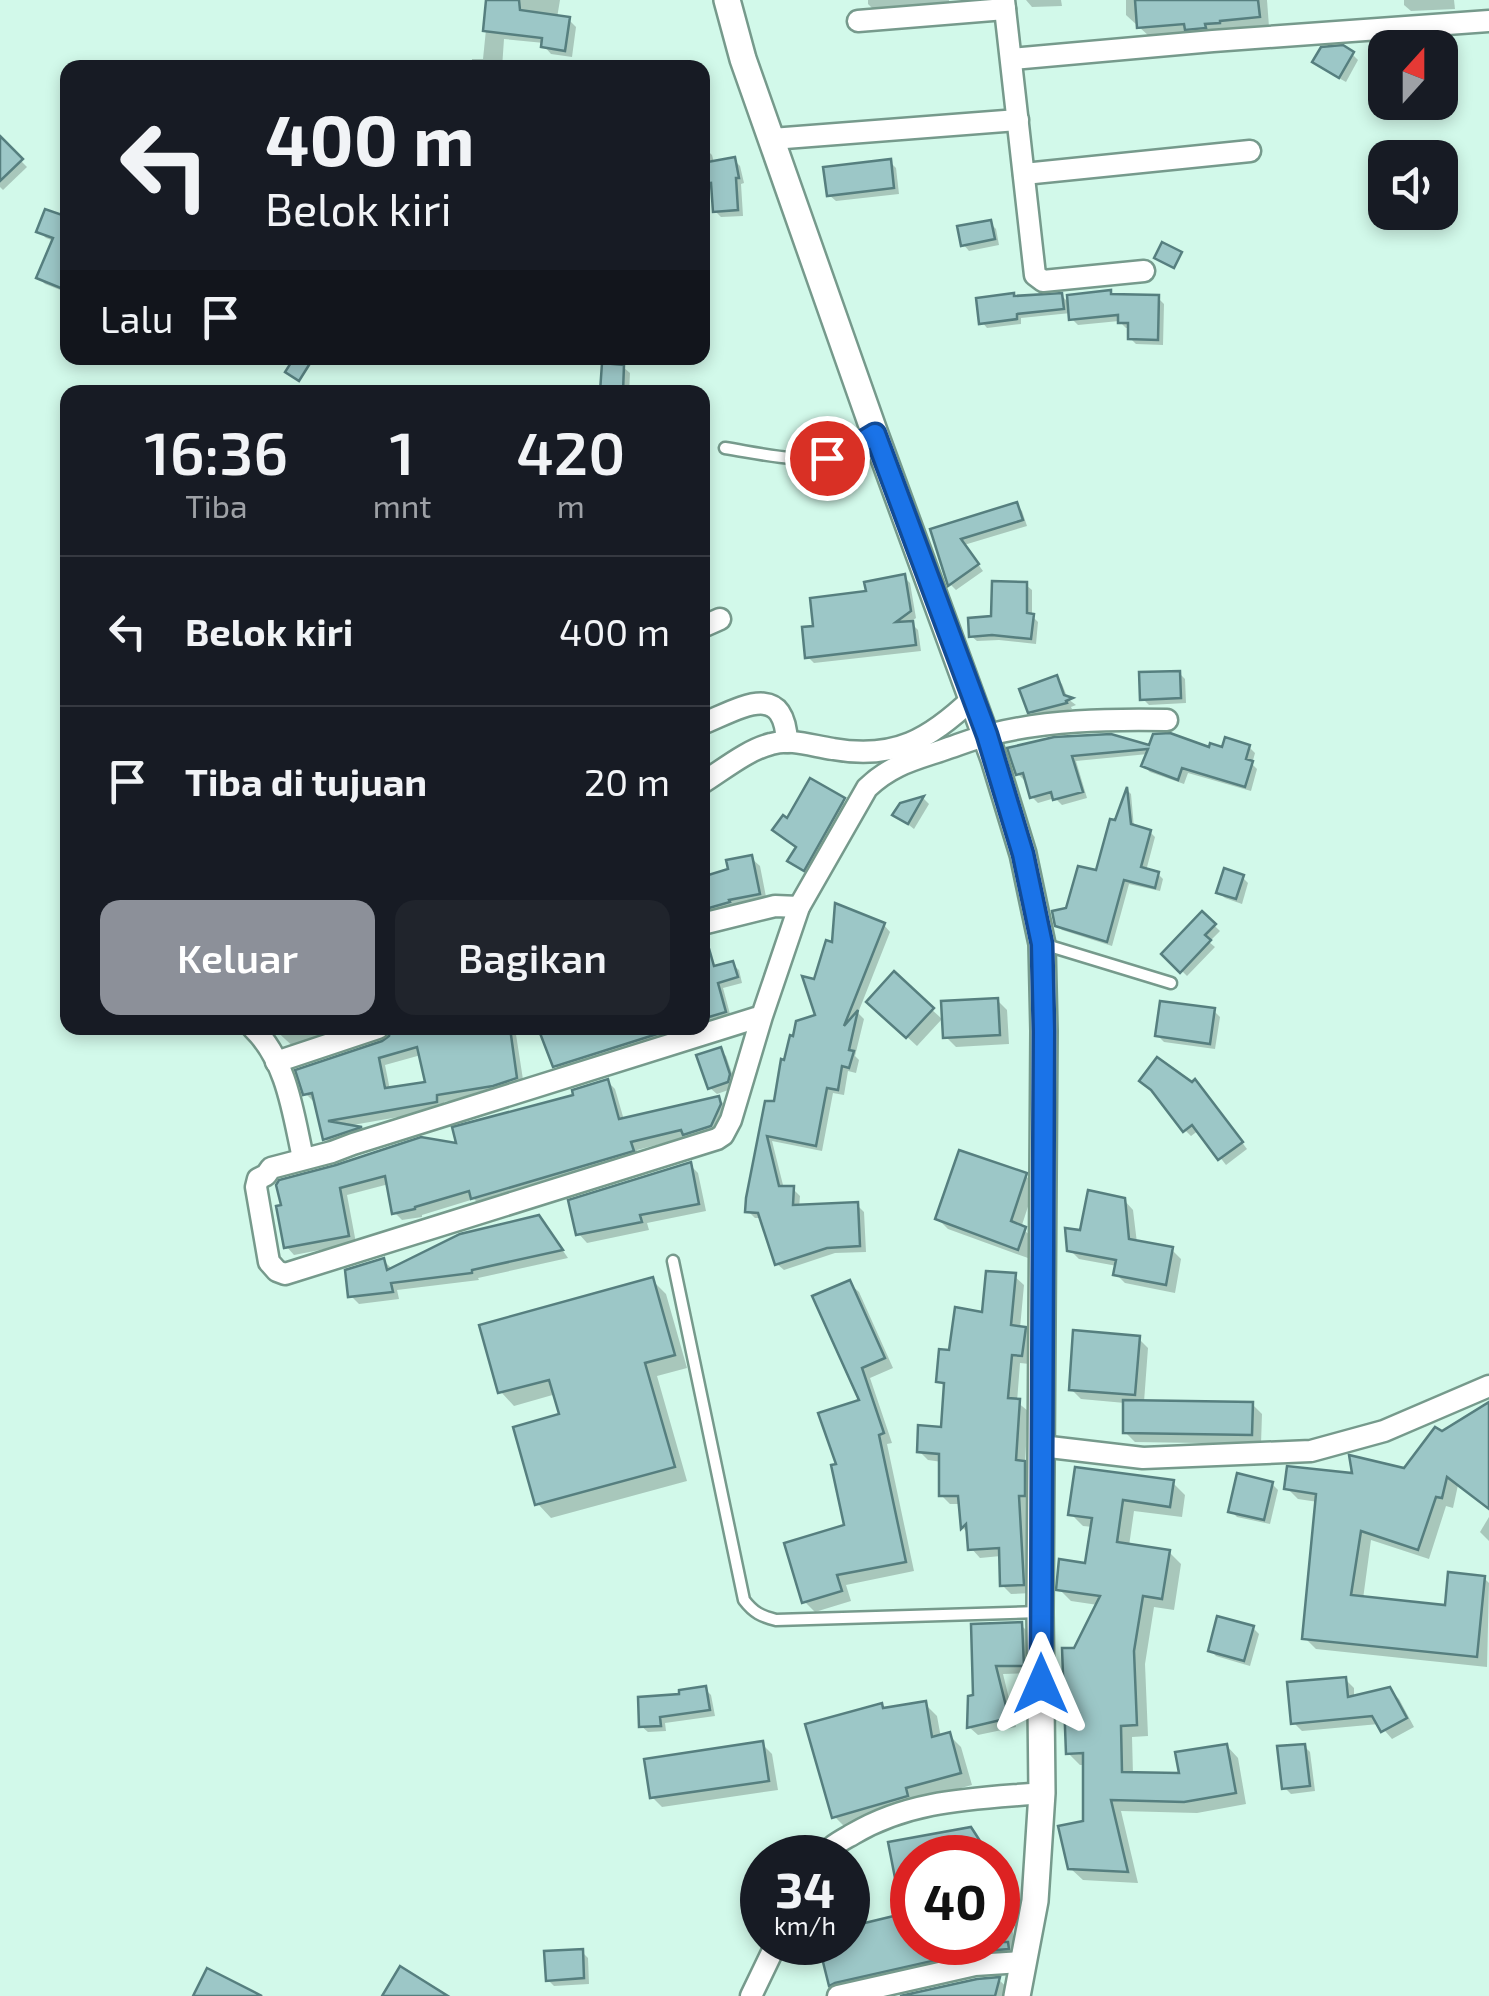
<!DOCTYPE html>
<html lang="id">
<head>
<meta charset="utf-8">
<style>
  body { margin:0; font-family:"Exo 2",sans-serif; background:#20242c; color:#f1f3f6; height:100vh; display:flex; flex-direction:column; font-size:38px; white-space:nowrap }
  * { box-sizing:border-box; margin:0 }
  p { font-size:32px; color:#9ea1a6 }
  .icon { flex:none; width:55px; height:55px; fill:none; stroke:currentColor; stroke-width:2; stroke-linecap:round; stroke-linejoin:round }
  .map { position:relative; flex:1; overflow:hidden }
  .drawer { position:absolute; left:60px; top:385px; width:650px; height:650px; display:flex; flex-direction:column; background:#171b24; border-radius:20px; box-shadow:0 5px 15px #0003 }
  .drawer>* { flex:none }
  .top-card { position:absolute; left:60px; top:60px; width:650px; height:305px; border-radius:20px; box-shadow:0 5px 15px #0003; background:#171b24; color:#f1f3f6; overflow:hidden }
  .needle { width:65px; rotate:21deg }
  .fabs { position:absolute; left:1368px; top:30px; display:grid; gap:20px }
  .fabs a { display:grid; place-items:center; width:90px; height:90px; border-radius:20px; background:#171b24; box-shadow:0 5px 15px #0003; font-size:50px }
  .speed { position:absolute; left:740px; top:1835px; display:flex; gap:20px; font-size:50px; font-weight:700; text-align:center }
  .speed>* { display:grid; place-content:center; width:130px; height:130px; border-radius:50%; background:#171b24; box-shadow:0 5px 15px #0003; line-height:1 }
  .speed small { font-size:25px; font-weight:400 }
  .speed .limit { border:15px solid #d22; background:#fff; color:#111 }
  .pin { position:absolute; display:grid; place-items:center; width:85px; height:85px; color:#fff; margin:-42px; border:5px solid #fff; border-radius:50%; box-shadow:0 2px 10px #0007 }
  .me { position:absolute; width:110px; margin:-55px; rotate:0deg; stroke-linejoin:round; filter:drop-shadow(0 0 8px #0008) }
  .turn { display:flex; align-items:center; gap:35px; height:210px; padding:0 40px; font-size:45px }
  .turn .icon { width:130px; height:130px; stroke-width:2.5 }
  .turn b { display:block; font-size:70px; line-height:85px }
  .then { display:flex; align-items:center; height:95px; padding:0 40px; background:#0003; gap:20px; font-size:38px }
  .eta { display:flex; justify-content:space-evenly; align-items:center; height:170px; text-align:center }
  .eta b { font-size:60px; font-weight:600; line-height:70px }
  .primary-button { display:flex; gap:20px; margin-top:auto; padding:20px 40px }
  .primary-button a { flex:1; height:115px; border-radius:20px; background:#8c9099; color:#fff; font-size:40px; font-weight:600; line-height:115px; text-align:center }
  .primary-button a+a { background:#20242c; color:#f1f3f6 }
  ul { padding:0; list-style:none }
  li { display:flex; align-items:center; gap:30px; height:150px; padding:0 40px; border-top:2px solid #363941 }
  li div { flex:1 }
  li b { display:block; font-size:38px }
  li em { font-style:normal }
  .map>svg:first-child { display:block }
  .shadow { fill:#0003; fill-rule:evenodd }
  .building { fill:#9cc7c7; stroke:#567f7f; stroke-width:2.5; fill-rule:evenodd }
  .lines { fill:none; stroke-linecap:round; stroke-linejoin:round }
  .service-casing { stroke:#769a8c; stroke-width:15 }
  .minor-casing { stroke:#769a8c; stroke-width:25 }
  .tertiary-casing { stroke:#769a8c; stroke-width:30 }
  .service { stroke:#fff; stroke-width:10 }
  .minor { stroke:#fff; stroke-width:20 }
  .tertiary { stroke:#fff; stroke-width:25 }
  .route-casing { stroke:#114b97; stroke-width:25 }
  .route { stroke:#1a73e8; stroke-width:18 }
</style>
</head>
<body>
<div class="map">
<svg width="1489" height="1996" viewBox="0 0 1489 1996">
  <rect width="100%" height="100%" fill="#d2f9ea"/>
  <g class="shadow">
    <polygon points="489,0 560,0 557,18 568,19 576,27 572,57 551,54 544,46 544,43 504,39 502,68 472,68 472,59 483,59"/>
    <polygon points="868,0 949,0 950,5 874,10 868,4"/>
    <polygon points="1026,0 1061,0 1062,6 1032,7"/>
    <polygon points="1126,0 1267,0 1269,27 1150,37 1126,15"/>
    <polygon points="1404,0 1454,0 1455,9 1411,11 1404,5"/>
    <polygon points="1352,54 1358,60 1346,82 1321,68 1315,62"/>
    <polygon points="3,143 27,167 3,190 0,187 0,146"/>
    <polygon points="706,149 712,155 714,163 734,160 740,166 744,183 741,184 743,216 721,217 715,211 714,189 702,191 702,150"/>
    <polygon points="890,162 896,168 899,194 836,201 829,195"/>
    <polygon points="68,219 68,293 45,284 39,278 54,241 46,238 39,231"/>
    <polygon points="990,223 996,229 999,245 969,251 963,244"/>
    <polygon points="1110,293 1114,296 1158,298 1164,304 1163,345 1136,344 1130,338 1131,328 1126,328 1119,321 1078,325 1071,318 1071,313 1021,318 1021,324 987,328 982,322 1016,299 1061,295 1070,304"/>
    <polygon points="604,366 623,367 630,373 629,392 603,392"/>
    <polygon points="1016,504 1022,511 1027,526 964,545 983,571 956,590 950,584 933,530"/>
    <polygon points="904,577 910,583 916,618 910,622 918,630 921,651 814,663 808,657 816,628 869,594"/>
    <polygon points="1026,585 1032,590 1032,616 1038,622 1036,644 999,640 977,641 971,636 994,619"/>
    <polygon points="1179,673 1185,679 1186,703 1149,705 1143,699"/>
    <polygon points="1056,678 1062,684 1068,699 1076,705 1071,707 1072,709 1036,718 1030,712"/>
    <polygon points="1249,747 1255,753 1252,764 1257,769 1251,791 1188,773 1184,784 1150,772 1144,766 1148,754 1076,761 1087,798 1062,805 1055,798 1038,803 1032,797 1027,779 1024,780 1018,774 1011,750 1150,748 1210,751"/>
    <polygon points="811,782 849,806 810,874 796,866 798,848 787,821"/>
    <polygon points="1128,791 1131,794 1134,828 1150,832 1155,837 1146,871 1158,874 1163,879 1160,891 1129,884 1112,946 1062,930 1057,924 1098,873"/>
    <polygon points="924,799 929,804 914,829 896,815 902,805"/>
    <polygon points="751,858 760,866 767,902 702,921 702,879 731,871"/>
    <polygon points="1242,877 1248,883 1242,904 1225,898 1218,892"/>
    <polygon points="1202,914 1220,931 1209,942 1215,947 1187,976 1165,954"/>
    <polygon points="884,925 890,932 858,1013 864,1019 855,1056 859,1060 856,1073 848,1071 844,1095 833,1093 822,1151 772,1141 784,1189 793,1189 800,1196 799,1208 857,1205 864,1212 866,1252 835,1253 784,1270 777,1264 762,1218 755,1218 748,1211 748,1198 776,1103 818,1016 816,982 834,945"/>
    <polygon points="732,964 739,970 742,983 723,988 730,1014 702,1021 702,972"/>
    <polygon points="894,975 942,1019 917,1046 869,1002"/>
    <polygon points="997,1000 1007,1010 1009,1044 956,1047 946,1037"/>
    <polygon points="1214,1011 1220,1017 1215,1049 1164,1042 1158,1036"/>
    <polygon points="273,1028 365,1028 297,1050"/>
    <path d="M393,1028H515L524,1086L502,1092L444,1102V1109L347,1126L361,1129L367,1135L333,1147L325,1139L316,1100L313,1101L305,1093L391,1038ZM421,1055L428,1084L390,1090L385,1065Z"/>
    <polygon points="580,1028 696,1028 562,1072 555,1066 546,1040"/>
    <polygon points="720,1050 726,1056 735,1082 734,1088 717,1094 710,1088"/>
    <polygon points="607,1081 615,1089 624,1120 719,1099 727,1107 719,1134 693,1142 688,1137 637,1150 640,1159 481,1206 474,1199 422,1215 422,1217 402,1220 394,1212 389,1184 347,1195 356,1243 294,1255 286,1246 279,1208 460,1147"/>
    <polygon points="1201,1088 1247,1149 1226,1165 1199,1130 1191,1136 1185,1130 1157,1093"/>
    <polygon points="690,1165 698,1173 706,1211 647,1223 649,1230 587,1243 579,1234"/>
    <polygon points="1025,1175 1035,1185 1021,1228 1035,1239 1028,1258 948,1229 938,1219"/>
    <polygon points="1124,1200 1133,1210 1137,1243 1172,1250 1181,1259 1175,1293 1125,1283 1116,1274 1117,1266 1079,1259 1070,1250 1082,1233"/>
    <polygon points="546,1226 568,1258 478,1278 479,1280 397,1290 399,1299 359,1304 351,1296 383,1260 391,1268"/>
    <polygon points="1014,1276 1024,1285 1020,1328 1025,1329 1034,1338 1030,1364 1020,1363 1017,1402 1028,1411 1025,1464 1033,1472 1033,1504 1027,1504 1032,1593 1011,1594 1002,1585 1001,1556 980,1558 971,1548 970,1535 963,1528 961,1504 950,1504 941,1495 942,1462 928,1460 919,1451 943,1429 946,1388 939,1381 951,1353"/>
    <polygon points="652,1280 666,1294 687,1368 657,1376 687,1481 551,1518 538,1504 562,1416 556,1394 514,1406 501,1392"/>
    <polygon points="849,1283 859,1292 893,1368 870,1378 892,1443 887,1444 914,1571 846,1585 851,1601 815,1612 805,1602 846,1527 839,1466 862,1401"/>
    <polygon points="1138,1338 1148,1348 1144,1402 1252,1404 1262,1414 1261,1444 1135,1442 1125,1432 1125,1403 1081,1399 1071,1389"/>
    <polygon points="1489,1405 1489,1509 1458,1485 1453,1508 1446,1506 1429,1559 1371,1540 1363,1599 1447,1607 1484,1578 1489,1583 1487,1667 1316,1649 1305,1638 1318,1502 1298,1499 1287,1488 1355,1476 1405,1471 1441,1434"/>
    <polygon points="1173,1483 1185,1495 1182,1517 1134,1511 1129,1546 1169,1552 1181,1564 1174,1610 1154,1607 1145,1664 1148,1736 1132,1737 1133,1775 1182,1776 1227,1746 1238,1758 1246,1804 1197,1813 1121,1811 1138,1883 1083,1880 1070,1868 1085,1823 1085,1765 1080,1765 1068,1753 1076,1650 1098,1605 1071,1601 1059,1589 1088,1566 1093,1527 1083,1526 1071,1514"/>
    <polygon points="1272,1484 1278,1490 1270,1524 1237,1517 1231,1511"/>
    <polygon points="1489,1517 1489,1541 1480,1532"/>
    <polygon points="1021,1625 1030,1634 1032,1673 1003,1674 1016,1727 978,1735 969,1727 976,1697"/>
    <polygon points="1253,1628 1259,1634 1250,1666 1216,1656 1210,1650"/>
    <polygon points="1345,1679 1354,1688 1354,1698 1390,1690 1399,1699 1414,1727 1392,1739 1379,1724 1302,1731 1293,1722"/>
    <polygon points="705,1689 711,1695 715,1716 665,1723 666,1731 648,1732 641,1726 682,1697"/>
    <polygon points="925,1704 937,1716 941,1738 949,1735 961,1747 972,1785 917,1800 846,1828 834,1816 881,1706 886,1710"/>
    <polygon points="762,1744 772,1754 778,1790 662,1807 652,1797"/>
    <polygon points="1304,1746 1310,1752 1315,1791 1291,1794 1285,1788"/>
    <polygon points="970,1830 982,1842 993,1858 912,1858 912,1942 998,1942 998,1865 1020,1900 1007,1902 1018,1960 842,1996 831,1985 848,1942 848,1930 905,1916 891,1844"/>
    <polygon points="582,1952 588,1958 589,1984 554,1986 548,1980"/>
    <polygon points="999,1980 1011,1991 1009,1996 912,1996"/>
  </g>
  <g class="building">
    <polygon points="486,0 519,0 520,10 570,17 565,51 541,47 542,38 483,31"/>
    <polygon points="1135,0 1258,0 1260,17 1220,21 1220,23 1205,24 1206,28 1185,30 1184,24 1137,28"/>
    <polygon points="1343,45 1354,52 1339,78 1312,62 1321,47"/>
    <polygon points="0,136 23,159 0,181"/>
    <polygon points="735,157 739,178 736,178 738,210 713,212 711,183 702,184 702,163"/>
    <polygon points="891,159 894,188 827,196 823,167"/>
    <polygon points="68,203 68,291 36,278 53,238 36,232 45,209 62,215"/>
    <polygon points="991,220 995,239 961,246 957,226"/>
    <polygon points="1162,242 1182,252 1174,268 1154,258"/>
    <polygon points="1111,290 1111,294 1159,295 1158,340 1128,339 1128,323 1118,323 1118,315 1069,320 1067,295"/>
    <polygon points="1014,293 1014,296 1062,293 1064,309 1017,314 1017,319 979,324 976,298"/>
    <polygon points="294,358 299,358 309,365 299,381 285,372"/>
    <polygon points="602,363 624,365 623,392 600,392"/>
    <polygon points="1017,502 1023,520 961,539 979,564 948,586 930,529"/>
    <polygon points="905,574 911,611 896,622 913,621 916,645 805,658 802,627 813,626 810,598 866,591 864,582"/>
    <polygon points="992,581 1027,582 1027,613 1034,614 1031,639 992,635 969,637 968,618 991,616"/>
    <polygon points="1180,671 1181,698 1140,700 1139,672"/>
    <polygon points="1057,675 1064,695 1073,698 1066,701 1067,703 1028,713 1019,689"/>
    <polygon points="1170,733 1209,747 1210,743 1222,747 1225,737 1250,745 1246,759 1253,761 1245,787 1182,768 1178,780 1141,766 1148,749 1072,756 1083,792 1053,800 1051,792 1030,798 1023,773 1016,775 1007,748 1054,737 1111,734 1149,745 1153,734"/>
    <polygon points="810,778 845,798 804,871 787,861 796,847 772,830 783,815 787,818"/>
    <polygon points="1127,787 1131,824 1151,830 1141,867 1159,872 1155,888 1124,880 1107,942 1055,926 1052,911 1066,908 1078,866 1096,870 1110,819 1115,820"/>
    <polygon points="924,796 908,824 892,815 900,803"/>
    <polygon points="752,855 760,894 729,900 730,902 702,910 702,877 728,869 726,860"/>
    <polygon points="1224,868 1244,875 1236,899 1216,893"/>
    <polygon points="835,903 885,923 844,1026 858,1010 849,1050 854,1051 849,1068 842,1066 838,1090 827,1088 816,1146 767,1136 779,1186 794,1186 793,1205 858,1202 860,1246 827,1248 775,1265 758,1213 745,1212 746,1198 765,1101 774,1101 781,1059 784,1060 790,1035 793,1036 796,1021 815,1015 802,976 814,979 826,940 832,942"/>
    <polygon points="1202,911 1216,924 1205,935 1211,940 1180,973 1161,954"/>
    <polygon points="708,945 714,966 733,961 738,977 718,983 726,1012 702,1019 702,946"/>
    <polygon points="894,971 934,1008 906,1038 866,1002"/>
    <polygon points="998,998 1000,1035 943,1038 941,1001"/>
    <polygon points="1160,1001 1215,1008 1210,1044 1155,1036"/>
    <path d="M391,1028H510L517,1078L493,1086L437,1095V1102L328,1121L362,1127L323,1140L312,1093L303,1095L295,1070L382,1041L389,1036ZM417,1047L425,1082L385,1088L379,1058Z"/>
    <polygon points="538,1028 676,1028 553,1067"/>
    <polygon points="721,1047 730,1074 728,1082 708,1089 696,1055"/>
    <polygon points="1157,1057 1192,1082 1195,1079 1243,1142 1218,1160 1192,1125 1183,1132 1151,1090 1139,1081"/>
    <polygon points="608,1079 619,1119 719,1096 721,1104 711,1126 683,1135 681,1130 631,1142 634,1151 471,1199 469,1191 415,1207 415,1209 392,1214 385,1176 340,1188 349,1236 284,1248 276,1206 281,1205 276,1185 279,1180 336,1165 421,1137 456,1143 452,1127 573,1095 572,1090"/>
    <polygon points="959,1150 1027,1173 1011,1221 1026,1227 1018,1250 935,1219"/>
    <polygon points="691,1162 699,1204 640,1215 642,1222 576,1235 568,1200"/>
    <polygon points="1088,1190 1125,1198 1129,1239 1173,1247 1166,1285 1113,1275 1116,1260 1067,1251 1065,1228 1080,1230"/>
    <polygon points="539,1215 563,1250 472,1270 472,1273 391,1283 393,1292 348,1297 345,1270 384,1258 387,1270 460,1234"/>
    <polygon points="986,1271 1016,1273 1011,1325 1026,1327 1022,1356 1012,1355 1008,1398 1020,1399 1016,1460 1025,1461 1025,1496 1019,1496 1024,1585 1000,1586 999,1548 968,1550 966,1524 961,1529 958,1496 939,1496 939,1454 917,1452 918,1425 941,1427 944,1383 936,1382 939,1349 949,1350 955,1307 982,1312"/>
    <polygon points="653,1277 675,1355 645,1363 675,1467 535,1505 513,1427 559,1414 549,1380 498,1393 479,1325"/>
    <polygon points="850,1280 885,1358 862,1368 884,1433 879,1435 906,1562 837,1575 842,1591 802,1603 784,1543 844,1525 831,1465 836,1464 818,1413 859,1400 812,1296"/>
    <polygon points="1073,1330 1140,1336 1135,1395 1069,1390"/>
    <polygon points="1123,1400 1253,1402 1252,1435 1123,1433"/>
    <polygon points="1489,1402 1489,1509 1447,1477 1442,1498 1436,1497 1418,1550 1361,1531 1351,1595 1445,1605 1448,1572 1485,1576 1477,1657 1302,1639 1316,1494 1284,1489 1287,1466 1352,1473 1349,1455 1404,1468 1435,1427 1442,1431"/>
    <polygon points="1075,1467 1174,1480 1170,1507 1123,1500 1117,1542 1170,1550 1162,1599 1143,1596 1134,1651 1137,1725 1121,1726 1122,1772 1179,1773 1175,1752 1227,1744 1236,1793 1184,1802 1111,1800 1128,1872 1068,1869 1058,1826 1083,1821 1083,1753 1066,1754 1062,1648 1074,1648 1100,1596 1056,1590 1059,1559 1085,1563 1092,1518 1068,1515"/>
    <polygon points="1237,1473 1273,1482 1264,1520 1228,1512"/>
    <polygon points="1217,1616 1254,1626 1244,1661 1208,1651"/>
    <polygon points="1022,1622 1024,1666 996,1666 1009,1718 967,1728 968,1696 973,1695 971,1624"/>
    <polygon points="1346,1677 1348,1697 1390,1687 1407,1718 1381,1732 1372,1716 1291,1724 1287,1682"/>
    <polygon points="706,1686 710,1710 660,1717 661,1726 639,1727 638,1697 679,1694 679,1690"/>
    <polygon points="926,1701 932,1737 950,1732 961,1773 906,1788 908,1796 832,1818 805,1724 882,1703 883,1708"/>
    <polygon points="763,1741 769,1781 650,1798 644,1759"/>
    <polygon points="1305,1744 1310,1786 1282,1789 1277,1746"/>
    <polygon points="971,1827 991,1858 912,1858 912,1942 1008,1942 1009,1949 972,1952 835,1983 829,1986 820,1950 832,1947 831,1942 848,1942 848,1927 902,1914 888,1842"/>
    <polygon points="583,1949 584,1978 546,1981 544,1951"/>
    <polygon points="400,1966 448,1996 382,1996"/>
    <polygon points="207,1968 262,1996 193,1996"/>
    <polygon points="1000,1977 995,1996 900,1996 977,1979"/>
  </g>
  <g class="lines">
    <g class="service-casing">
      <g id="service">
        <path d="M725,448C758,453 806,465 838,455C850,452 862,443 873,436"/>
        <polyline points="1043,944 1171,983"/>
        <path d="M673,1261L744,1600C754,1613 761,1616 776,1620L1039,1612"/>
      </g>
    </g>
    <g class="minor-casing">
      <g id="minor">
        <polyline points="1004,0 1035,275 1043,281 1144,271"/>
        <polyline points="858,21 1005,9"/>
        <polyline points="1012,59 1213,41 1489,21"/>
        <polyline points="772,139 1018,120"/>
        <polyline points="1024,174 1250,151"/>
        <polyline points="702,627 720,619"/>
        <path d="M702,724C739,709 784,679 787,742"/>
        <path d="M702,783C723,770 747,750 771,744C791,738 812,746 833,749C895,760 930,739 973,698"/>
        <polyline points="702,924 775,906 799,907"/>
        <path d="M762,1016L353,1144L332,1152L271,1168L266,1175L258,1179L256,1187L269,1262L277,1271L285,1274L717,1139L723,1135L731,1120L762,1016L799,907L867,788C891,765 913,760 943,750C958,745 973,739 988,735C1046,720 1107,719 1167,720"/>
        <path d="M253,1028C287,1061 293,1113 303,1158"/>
        <polyline points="276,1062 378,1028"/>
        <polyline points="1041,1446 1143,1458 1311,1451 1384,1431 1489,1386"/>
        <path d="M823,1858C831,1845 841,1841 853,1834C912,1799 975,1799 1042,1793"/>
        <polyline points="751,1996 777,1942"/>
        <polyline points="838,1996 975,1965 1023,1962"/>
      </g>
    </g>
    <g class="tertiary-casing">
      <polyline id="tertiary" points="727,0 743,59 875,434 994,759 1023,854 1042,944 1044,1031 1040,1612 1042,1793 1035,1901 1017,1996"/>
    </g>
    <use href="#service" class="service"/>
    <use href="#minor" class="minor"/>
    <use href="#tertiary" class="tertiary"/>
  </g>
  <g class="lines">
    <g class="route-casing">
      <polyline id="route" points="827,458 842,454 875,434 987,735 1023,854 1042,944 1044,1031 1041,1684"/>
    </g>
    <use href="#route" class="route"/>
  </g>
</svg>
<div class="fabs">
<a><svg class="needle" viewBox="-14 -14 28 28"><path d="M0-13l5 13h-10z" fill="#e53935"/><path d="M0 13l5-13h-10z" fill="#9ea1a6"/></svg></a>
<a><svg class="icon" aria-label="sound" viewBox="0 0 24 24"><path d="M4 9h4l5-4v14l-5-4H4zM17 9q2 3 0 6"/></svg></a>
</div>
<div class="speed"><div>34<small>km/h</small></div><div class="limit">40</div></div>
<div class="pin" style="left:827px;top:458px;background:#d93025"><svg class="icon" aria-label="arrive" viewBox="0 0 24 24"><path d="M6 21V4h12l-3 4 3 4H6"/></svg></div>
<svg class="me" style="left:1041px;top:1684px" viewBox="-20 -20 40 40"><path d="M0-17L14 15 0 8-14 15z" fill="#1a73e8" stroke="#fff" stroke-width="4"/></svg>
<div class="top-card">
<div class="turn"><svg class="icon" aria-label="left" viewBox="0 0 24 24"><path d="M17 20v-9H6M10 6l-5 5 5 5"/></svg><div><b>400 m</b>Belok kiri</div></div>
<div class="then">Lalu<svg class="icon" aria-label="arrive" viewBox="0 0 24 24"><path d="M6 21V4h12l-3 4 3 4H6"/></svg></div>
</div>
<section class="drawer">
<div class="eta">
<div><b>16:36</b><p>Tiba</p></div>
<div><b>1</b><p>mnt</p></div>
<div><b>420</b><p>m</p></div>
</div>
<ul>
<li><svg class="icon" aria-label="left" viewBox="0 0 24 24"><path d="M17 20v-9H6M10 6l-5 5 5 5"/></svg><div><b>Belok kiri</b></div><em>400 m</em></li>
<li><svg class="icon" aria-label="arrive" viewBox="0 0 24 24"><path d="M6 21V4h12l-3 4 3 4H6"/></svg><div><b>Tiba di tujuan</b></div><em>20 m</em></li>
</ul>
<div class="primary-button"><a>Keluar</a><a>Bagikan</a></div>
</section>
</div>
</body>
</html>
